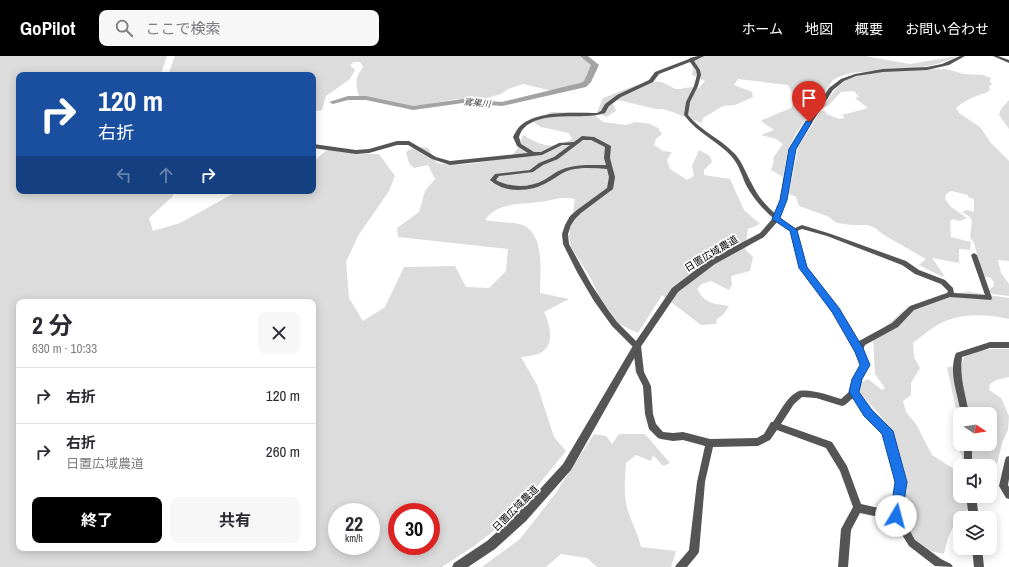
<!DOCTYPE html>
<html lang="ja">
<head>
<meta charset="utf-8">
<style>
  body { margin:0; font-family:"Archivo Narrow","Noto Sans JP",sans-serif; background:#f7f7f7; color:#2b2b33; height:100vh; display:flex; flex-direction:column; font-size:15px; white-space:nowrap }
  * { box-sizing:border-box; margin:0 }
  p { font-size:13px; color:#7c7c81 }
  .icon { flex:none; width:22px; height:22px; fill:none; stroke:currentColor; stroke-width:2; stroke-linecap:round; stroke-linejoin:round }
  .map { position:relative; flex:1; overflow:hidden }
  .drawer { position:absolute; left:16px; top:243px; width:300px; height:252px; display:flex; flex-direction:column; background:#fff; border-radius:8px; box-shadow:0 2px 10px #0003 }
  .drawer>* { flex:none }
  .banner { position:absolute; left:16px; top:16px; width:300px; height:122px; border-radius:8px; box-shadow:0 2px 10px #0003; background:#1a4fa0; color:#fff; overflow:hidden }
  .needle { width:26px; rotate:102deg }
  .tools { position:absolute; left:953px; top:351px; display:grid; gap:8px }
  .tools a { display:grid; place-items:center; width:44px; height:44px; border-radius:8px; background:#fff; box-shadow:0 2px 10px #0003; font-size:20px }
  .speed { position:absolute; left:328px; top:447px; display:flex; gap:8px; font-size:20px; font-weight:700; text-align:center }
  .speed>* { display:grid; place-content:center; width:52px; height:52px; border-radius:50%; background:#fff; box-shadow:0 2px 10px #0003; line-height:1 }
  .speed small { font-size:10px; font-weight:400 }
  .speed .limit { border:6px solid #d22; background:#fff; color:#111 }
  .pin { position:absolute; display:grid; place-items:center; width:34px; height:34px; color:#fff; margin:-41px -17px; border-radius:50% 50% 50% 0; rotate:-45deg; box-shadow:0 0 4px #0007 }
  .pin .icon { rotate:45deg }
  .me { position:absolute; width:44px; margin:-22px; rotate:8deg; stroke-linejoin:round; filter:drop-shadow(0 0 3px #0008) }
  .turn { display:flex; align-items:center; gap:14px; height:84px; padding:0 16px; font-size:18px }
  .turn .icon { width:52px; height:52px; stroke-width:2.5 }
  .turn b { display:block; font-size:28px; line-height:34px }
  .lanes { display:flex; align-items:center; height:38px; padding:0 16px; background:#0003; justify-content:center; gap:20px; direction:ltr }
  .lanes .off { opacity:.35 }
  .round { display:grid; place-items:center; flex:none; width:42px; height:42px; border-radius:8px; background:#f7f7f7 }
  .headline { display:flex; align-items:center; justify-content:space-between; height:68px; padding:0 16px }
  h1 { font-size:24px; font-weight:700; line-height:30px }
  .primary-button { display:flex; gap:8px; margin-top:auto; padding:8px 16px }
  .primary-button a { flex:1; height:46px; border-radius:8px; background:#000; color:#fff; font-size:16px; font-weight:700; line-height:46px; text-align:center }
  .primary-button a+a { background:#f7f7f7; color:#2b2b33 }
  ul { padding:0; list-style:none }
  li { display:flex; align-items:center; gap:12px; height:56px; padding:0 16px; border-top:1px solid #e1e1e2 }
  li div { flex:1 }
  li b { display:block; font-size:15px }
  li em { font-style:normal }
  header { display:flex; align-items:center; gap:24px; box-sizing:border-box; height:56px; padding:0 20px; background:#000; color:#fff }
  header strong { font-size:19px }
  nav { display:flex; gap:22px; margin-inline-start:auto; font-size:14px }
  .search { width:280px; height:36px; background:#f7f7f7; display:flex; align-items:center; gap:10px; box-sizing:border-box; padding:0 14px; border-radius:8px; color:#7c7c81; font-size:15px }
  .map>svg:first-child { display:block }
  .green { fill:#dcdcdc; fill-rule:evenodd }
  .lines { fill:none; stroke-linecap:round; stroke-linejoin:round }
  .river { fill:#a3a3a3; fill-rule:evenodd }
  .minor { fill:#555; fill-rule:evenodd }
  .tertiary { fill:#555; fill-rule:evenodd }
  .route { fill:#1a73e8; stroke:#114b97 }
  .labels { text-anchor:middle; stroke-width:3.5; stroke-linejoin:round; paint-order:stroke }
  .far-water-label { font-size:9px; font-style:italic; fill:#444; stroke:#fff }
  .street-label { font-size:10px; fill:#000; stroke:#fff }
</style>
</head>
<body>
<header>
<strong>GoPilot</strong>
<div class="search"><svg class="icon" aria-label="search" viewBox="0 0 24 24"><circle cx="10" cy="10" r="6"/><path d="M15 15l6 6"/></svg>ここで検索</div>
<nav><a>ホーム</a><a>地図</a><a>概要</a><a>お問い合わせ</a></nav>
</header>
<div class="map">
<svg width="1009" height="511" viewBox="0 0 1009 511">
  <rect width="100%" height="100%" fill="#fff"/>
  <g class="green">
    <path d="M0,0H167L162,15L158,19H19V135H173V140L149,162L153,175L180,167L238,135H313V106L330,91L356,98H379L395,120L389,135L358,180L346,206L349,242L363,265L385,251L404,211L455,210L466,231L489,232L506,215L508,193L398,181L397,172L419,156L425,135L435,123L428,109L414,112L409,107L406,96L415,90L428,92L437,107C461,112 487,104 511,101L518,92L523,79C543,90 551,94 572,83L569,77L541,71L533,66L551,56L592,57L603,66L626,69L636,66L650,68L658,72L662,78L656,83L654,89L663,95L672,96L667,104L670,113L687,124L694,120L692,110L699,94L710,100L712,106L704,114V119L730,123L744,154L760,168L748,173L745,193L753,201L750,215L731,220L732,229L729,234L711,225L702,228L697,233C706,249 713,247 729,250L723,259L717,263L716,268L701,269L662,239L638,277L615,266L601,255L598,238L590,221L571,191L569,180L575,143C556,140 556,144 539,146C518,149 498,146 485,164C496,166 508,166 519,168C546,174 540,217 540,237L569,243L544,256C549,266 555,287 543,295C537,300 528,300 521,301L537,329L554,381L566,395L513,460L474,490L442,511H0ZM19,246H313V492H19ZM337,456H371V490H337ZM397,456H431V490H397Z"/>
    <path d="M175,0H580L588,5L592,10L586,19V24L563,35H553L523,28L508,33L501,38L476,45L457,43L424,49L410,50L359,40C355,27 355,22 363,11L360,6H354L350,9L355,14L350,23L326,40L322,54L313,56V19H168Z"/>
    <path d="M702,0H865L910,8L958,0C934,12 907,13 880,15C864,16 847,15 833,24L796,77L788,94L783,121L771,114L774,105L773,102L783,88L776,83L761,79L774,74L762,66V64L791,52L795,42L788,29L738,23L734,29L752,36L753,41L735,49L723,50L703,62L702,67L664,53H656L618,44L612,46L616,55L606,61L597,56L603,42C618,37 645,23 660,26C667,27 671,32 677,33C685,33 690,30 699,32L705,25L692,19L693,12L691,5Z"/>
    <path d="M946,13L964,18L983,19L991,22L990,25L992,29L989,30L990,33C987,38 984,37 979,39C971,42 961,47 956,52L959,57L980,71L991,87L1009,105V205L998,204L1001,217L1009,228V240L992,238L988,234L993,231L994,227L991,222L983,220L974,187L970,181L972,165L970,161L962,156L967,154L974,156V143L968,141V139L951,135L946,138L945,143L951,151L967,162L960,165L952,163L950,166L951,181L971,186L970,194L959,193V207L932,202L944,219L943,221L919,209L926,203L884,179L875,172L868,169H851L837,167L827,160L799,150L796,141L789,138L798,91L821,55H825L827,58L839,63L845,62L842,59L868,52L855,42L859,41L854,35L841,36L829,49L821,53C828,44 835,32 845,25C862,13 923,14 946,13Z"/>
    <polygon points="1009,44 1009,73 999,59 1001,53"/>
    <path d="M970,236L1009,242V263C987,258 962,257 941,267C931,272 922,280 913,287L914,301L920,312L911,327V339L903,345L906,356L916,368L932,399L960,417V440H968L969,452C954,464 948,479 944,498L931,495L916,487L902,463L901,453L905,445L907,433L903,409L892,377L879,358L860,337L858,328L868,323L882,334L885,332L875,318L873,283L881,274L908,251L942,238Z"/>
    <path d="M992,293H1009V321L996,324L990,328L989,334L1001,342L1009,360L1008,374L1002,387L995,417H990V410H963L962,400L957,390L960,372L947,311L961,310L964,301L977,295ZM960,358H990V388H960Z"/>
    <path d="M594,378L606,380L612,388L619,378H645L670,407L663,410L653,399L651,405L636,399L626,407C625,423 623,440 628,455C632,467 638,478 641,491L676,495L671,511H597L587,502L561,498L546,511H482L520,483L555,438Z"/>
  </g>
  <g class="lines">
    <polygon class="river" points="580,0 588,0 599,9 591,26 586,31 502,50 463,47 413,54 366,44 348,44 333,48 329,46 348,40 366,40 413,50 463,43 502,46 580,27 584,25 591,9"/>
    <g class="minor">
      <path d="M698,0H704L694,5L700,14L701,19L698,30L690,46L688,59C701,75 721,83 735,98C743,107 746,118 752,128C761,147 777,161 795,172L802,169L831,178L906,205L919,214L945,224L953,232L954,237L985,239L971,199L974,197L977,199L992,242L991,244L950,241L914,254L898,271L865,289L862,296L869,309L862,323L858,336L871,355L890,372L891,375L905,426L901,459L915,484L941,503L951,508L953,511L935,510L909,490L893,464L860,457L851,474L848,511H838L841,473L853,451L840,415L826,392L777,374L770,384L758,390L713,391L705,426L699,496L697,499L687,511H675L677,508L689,494L697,426L705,390L683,384L673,385L661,383L658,382L649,373L645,358L643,330L636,316L633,291L612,270L594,245L577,216L563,188L562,178L565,169L570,160L577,154L607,132L609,121L607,113C595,112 582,111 570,114C562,116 556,122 548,126C532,136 505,138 490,124L495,118L530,114L539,107L554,101L570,89H562L542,99L450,109L432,103L408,89H397L369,97L356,98L313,92V88L356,94L369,93L397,85H409L436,101L450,105L528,97L517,90L513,81C515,77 517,73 520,70C538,54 574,57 597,57L601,55L605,48L617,39L649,24L655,16L689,3L690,2ZM690,6L696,14L697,19L694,30L686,46L684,59C697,77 718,85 732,101C739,109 742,120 746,129C756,148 773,164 791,175L800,212L811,225L844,273L861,309L854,323L851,334L841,343C832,340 805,331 797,336C786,342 780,356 773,366H771L764,378L757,382L710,383L683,376L673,377L663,376L656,368L653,358L651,330L644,316L641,290L617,266L608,254L591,228L569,188L568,178L571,169L575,163L581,157L613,133L615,121L610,102L611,90L594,81L582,80L574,86L559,87L541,96H534L521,88L519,81C520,78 521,75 523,73C541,53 582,65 605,57L609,50L621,41L653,26L659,18ZM583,84H591L605,91L604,102L606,109C593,109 579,108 566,112C558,114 551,120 544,124C529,132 511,132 496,124L499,120L533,116L543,109L558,103ZM802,173L827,180L902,209L915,218L941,228L948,235L947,237L910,250L892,267L859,285L858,287L850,270L815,221L806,211L797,175ZM802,341L816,342L842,350L845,349L853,342L865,359L883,377L897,426L892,455L861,448L847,410L832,386L781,368L794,348Z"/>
      <polygon points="993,0 998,0 1009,4 1009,7"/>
      <path d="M990,286H1009V292H990L962,301C959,321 966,339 969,358H961C958,338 948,316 956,297Z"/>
      <rect x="964" y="388" width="8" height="22"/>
      <polygon points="1009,400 1009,423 1008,429 1009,431 1009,443 1006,442 999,430 1005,404 1006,401"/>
      <polygon points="966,440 976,440 979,462 969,462"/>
      <polygon points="972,492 982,492 984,511 974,511"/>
    </g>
    <polygon class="tertiary" points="960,0 965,0 949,9 927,14 883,16 856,20 844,25 833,34 795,93 786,144 778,165 764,181 715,208 678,236 640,292 571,414 526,465 495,493 468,511 452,511 454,507 487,485 518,457 563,408 634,288 672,232 709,204 760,177 773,162 780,144 789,93 829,32 841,23 855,18 883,13 927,11 942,8"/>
  </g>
  <polygon class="route" points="806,65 812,66 796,93 787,144 780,162 797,174 807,211 839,252 863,292 870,309 862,323 859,336 872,354 893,375 907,426 902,460 901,464 896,466 892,464 890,460 895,426 882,378 864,360 849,336 852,323 860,309 855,296 832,256 799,212 790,175 772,163 780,144 789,93"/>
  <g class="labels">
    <g class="far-water-label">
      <text transform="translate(477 47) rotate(5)" y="3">鳶巣川</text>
    </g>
    <g class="street-label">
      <text transform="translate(711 197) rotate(-31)" y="4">日置広域農道</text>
      <text transform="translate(515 452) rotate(-45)" y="4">日置広域農道</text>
    </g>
  </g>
</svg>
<div class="tools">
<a><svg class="needle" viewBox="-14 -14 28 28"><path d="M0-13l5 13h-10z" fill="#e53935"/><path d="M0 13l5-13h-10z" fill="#7c7c81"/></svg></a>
<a><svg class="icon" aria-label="sound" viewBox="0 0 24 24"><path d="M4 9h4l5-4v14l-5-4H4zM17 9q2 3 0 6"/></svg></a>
<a><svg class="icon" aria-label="layers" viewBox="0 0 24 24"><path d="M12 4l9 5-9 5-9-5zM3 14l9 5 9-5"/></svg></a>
</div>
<div class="speed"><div>22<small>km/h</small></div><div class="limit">30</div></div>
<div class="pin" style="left:809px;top:66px;background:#d93025"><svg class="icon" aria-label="arrive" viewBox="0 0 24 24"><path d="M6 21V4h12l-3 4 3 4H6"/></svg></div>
<svg class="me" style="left:896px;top:460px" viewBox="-20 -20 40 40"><circle r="19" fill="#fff"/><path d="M0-13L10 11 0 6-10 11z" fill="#1a73e8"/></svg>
<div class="banner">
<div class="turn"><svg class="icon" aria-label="right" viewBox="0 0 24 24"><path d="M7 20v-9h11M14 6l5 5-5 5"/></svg><div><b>120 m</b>右折</div></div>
<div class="lanes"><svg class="icon off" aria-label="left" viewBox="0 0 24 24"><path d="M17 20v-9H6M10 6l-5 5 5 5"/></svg><svg class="icon off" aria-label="ahead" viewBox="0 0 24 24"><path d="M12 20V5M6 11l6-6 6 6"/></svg><svg class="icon" aria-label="right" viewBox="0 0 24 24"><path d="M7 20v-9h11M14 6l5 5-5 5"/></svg></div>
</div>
<section class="drawer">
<div class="headline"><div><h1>2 分</h1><p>630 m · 10:33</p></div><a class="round"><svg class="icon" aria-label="close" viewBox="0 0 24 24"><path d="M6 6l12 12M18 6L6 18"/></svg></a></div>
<ul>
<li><svg class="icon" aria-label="right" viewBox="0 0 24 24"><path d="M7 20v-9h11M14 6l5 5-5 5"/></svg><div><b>右折</b></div><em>120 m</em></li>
<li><svg class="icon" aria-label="right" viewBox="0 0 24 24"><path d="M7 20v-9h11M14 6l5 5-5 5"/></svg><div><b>右折</b><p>日置広域農道</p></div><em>260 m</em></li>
</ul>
<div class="primary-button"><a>終了</a><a>共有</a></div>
</section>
</div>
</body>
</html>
